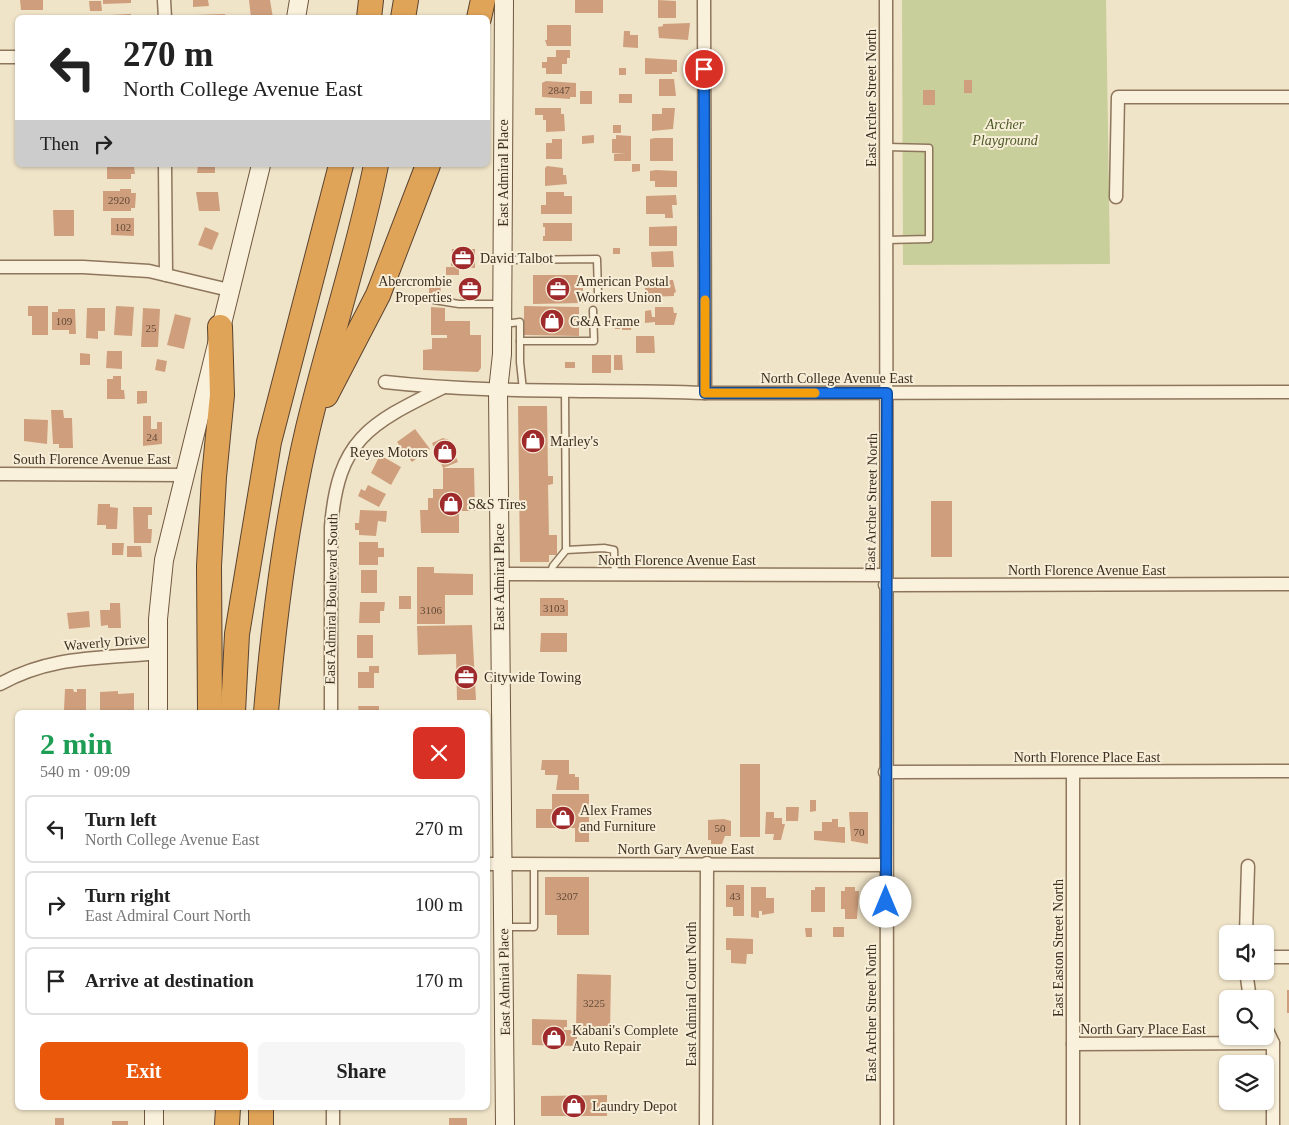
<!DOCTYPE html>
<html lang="en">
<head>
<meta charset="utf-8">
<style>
  body { margin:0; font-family:Georgia,serif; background:#f6f6f6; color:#222; height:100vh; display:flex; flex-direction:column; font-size:19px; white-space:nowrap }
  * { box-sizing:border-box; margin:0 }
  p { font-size:16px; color:#767676 }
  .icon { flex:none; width:28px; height:28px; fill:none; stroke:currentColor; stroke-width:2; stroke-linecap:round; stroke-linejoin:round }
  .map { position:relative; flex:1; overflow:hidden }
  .drawer { position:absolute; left:15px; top:710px; width:475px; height:400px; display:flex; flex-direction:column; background:#fff; border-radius:8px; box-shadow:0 1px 4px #0004 }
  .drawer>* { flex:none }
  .banner { position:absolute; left:15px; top:15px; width:475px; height:152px; border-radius:8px; box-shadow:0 1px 4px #0004; background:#fff; color:#222; overflow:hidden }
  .controls { position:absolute; left:1219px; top:925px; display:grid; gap:10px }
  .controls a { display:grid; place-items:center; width:55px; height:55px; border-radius:8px; background:#fff; box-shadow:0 1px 4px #0004; font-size:25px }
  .pin { position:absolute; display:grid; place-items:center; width:42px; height:42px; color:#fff; margin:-21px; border:2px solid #fff; border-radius:50%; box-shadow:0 1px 5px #0007 }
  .me { position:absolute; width:55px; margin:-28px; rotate:0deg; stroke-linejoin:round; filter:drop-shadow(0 0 4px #0008) }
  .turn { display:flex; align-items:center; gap:18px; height:105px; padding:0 25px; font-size:22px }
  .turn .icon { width:65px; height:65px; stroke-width:2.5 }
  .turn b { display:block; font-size:35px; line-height:42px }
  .then { display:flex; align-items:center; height:48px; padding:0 25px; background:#0003; gap:10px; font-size:19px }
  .round { display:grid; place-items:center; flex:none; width:52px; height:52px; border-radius:8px; background:#f6f6f6 }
  .summary { display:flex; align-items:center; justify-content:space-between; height:85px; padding:0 25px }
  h1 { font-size:30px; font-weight:800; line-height:38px; color:#1e9e55 }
  .cta { display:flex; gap:10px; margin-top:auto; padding:10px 25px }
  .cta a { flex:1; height:58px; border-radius:8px; background:#ea580c; color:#fff; font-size:20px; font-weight:800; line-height:58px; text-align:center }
  .cta a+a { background:#f6f6f6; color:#222 }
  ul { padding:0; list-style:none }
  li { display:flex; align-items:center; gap:15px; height:68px; margin:0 10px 8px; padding:0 15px; border:2px solid #e0e0e0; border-radius:8px }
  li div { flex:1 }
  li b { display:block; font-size:19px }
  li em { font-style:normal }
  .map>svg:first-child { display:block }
  .green { fill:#c9cf9b }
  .building { fill:#cf9f7d }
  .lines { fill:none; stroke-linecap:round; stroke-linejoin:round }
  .service-casing { stroke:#8d765c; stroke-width:9 }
  .minor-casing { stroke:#8d765c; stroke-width:15 }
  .secondary-casing { stroke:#6f573f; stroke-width:20 }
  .motorway-casing { stroke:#5b4430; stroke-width:26 }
  .service { stroke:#faf1dc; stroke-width:6 }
  .minor { stroke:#faf1dc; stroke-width:12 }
  .secondary { stroke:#faf1dc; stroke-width:18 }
  .motorway { stroke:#e0a458; stroke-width:24 }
  .route-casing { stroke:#114b97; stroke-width:12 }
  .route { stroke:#1a73e8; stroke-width:9 }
  .slow { stroke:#f59e0b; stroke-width:9 }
  .labels { text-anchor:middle; stroke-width:4; stroke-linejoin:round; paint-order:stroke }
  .number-label { font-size:11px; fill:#624a37 }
  .street-label { font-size:14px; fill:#3d2e20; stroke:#f7eed8 }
  .park-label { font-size:14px; font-style:italic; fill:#4d5a26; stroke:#f7eed8 }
  .poi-label { font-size:14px; fill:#3d2e20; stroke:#f7eed8; text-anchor:start }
</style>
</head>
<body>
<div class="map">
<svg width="1289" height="1125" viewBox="0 0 1289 1125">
  <rect width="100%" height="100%" fill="#f0e4c8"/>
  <polygon class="green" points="902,0 1106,0 1110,264 903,265"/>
  <g class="building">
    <polygon points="20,0 43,0 43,10 21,10"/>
    <polygon points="103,0 131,0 131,3 103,4"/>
    <polygon points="193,0 208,0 209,6 193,7"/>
    <polygon points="249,0 270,0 273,18 251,18"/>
    <rect x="575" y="0" width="28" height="13"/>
    <polygon points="658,0 676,1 676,18 658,18"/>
    <polygon points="89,1 101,1 102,11 90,11"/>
    <polygon points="131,14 131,18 110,18 110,15"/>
    <polygon points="225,14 225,18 195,18 195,15"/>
    <polygon points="690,23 688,40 659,38 658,27 663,26 663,24"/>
    <polygon points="547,25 571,25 571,46 547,46 545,40 547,40"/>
    <polygon points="624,31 630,31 630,35 638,35 638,48 623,47"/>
    <polygon points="556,50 570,50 570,58 567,58 567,64 562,64 562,74 546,74 546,68 542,68 542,62 547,62 547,57 556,57"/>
    <polygon points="645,58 677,60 677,72 672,72 672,74 645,74"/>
    <rect x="619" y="68" width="7" height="7"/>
    <polygon points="659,79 674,79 676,96 659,96"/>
    <rect x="964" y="80" width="8" height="13"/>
    <polygon points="546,81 576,83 576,97 570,97 570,99 542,97 542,83"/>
    <rect x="923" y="90" width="12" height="15"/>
    <rect x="580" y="91" width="12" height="13"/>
    <rect x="619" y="94" width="13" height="9"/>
    <polygon points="535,108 561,108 561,114 564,114 565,131 546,132 546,120 543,120 543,115 535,115"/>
    <polygon points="662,108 675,108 673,129 652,131 652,114 662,114"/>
    <rect x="613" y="125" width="8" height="8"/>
    <polygon points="594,135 594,143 582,144 582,136"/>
    <polygon points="616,135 631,136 631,161 614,161 614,154 626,154 612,153 612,139 616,139"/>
    <polygon points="655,138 673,138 673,161 650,161 650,139"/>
    <polygon points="552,139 562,139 562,159 546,159 546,143 552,143"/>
    <polygon points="632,164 640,164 640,171 632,172"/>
    <polygon points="107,165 130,165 134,167 135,174 131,174 131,179 107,179"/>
    <polygon points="198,165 215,165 215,173 197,173"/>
    <polygon points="547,166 563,168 563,175 566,175 567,184 545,186 545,168"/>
    <polygon points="656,170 677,171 677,187 655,187 655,181 650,181 650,171"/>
    <polygon points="120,189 131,189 131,193 136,193 135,208 131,208 131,211 103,211 103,191 120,191"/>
    <polygon points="196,192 218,192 220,211 199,211"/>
    <polygon points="546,192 564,192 564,196 572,196 572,214 541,214 541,205 546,205"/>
    <polygon points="676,195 677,205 672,205 673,218 665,218 665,214 646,214 646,196"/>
    <polygon points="53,210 74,210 74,236 54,236"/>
    <polygon points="111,218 134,218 134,236 111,235"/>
    <polygon points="543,223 572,223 572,241 543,241 543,236 545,236 545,227 543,227"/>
    <polygon points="677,226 677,246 649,246 649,227"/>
    <polygon points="205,227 219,233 212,250 198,245"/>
    <rect x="613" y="248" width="7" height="6"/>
    <polygon points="452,249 475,249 475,268 451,266"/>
    <polygon points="673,251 674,267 652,267 651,252"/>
    <rect x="446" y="267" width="13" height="8"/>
    <polygon points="533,275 583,275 583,303 533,304"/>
    <polygon points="435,280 440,280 441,295 429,294 429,283 435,282"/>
    <polygon points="461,280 479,280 479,298 460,298"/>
    <polygon points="648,280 673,280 676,292 674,293 674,296 648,297 644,286 648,286"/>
    <polygon points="28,306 48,306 48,335 32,335 32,316 28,316"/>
    <polygon points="116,306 134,307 132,336 114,335"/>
    <polygon points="524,306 579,307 579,336 524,335"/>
    <polygon points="431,307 445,308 445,321 470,321 470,335 481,335 481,368 478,372 423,370 423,350 432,349 432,338 447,338 447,335 431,335"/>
    <polygon points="655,307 673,307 674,313 677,313 674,325 655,325 655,322 645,323 645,311 651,310 652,317 655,317"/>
    <polygon points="87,308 105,308 105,331 98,331 98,339 86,338"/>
    <polygon points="143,308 160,309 158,347 141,347"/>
    <polygon points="58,309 75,309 76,334 69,334 69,330 52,330 52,312 58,312"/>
    <polygon points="175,314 191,318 184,349 167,345"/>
    <polygon points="622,319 633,320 631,330 622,330"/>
    <rect x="615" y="320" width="5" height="9"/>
    <polygon points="636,336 654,336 655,353 636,353"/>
    <polygon points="107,351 122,351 122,369 106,368"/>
    <polygon points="80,353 90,354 90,365 80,365"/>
    <rect x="592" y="355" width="19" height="18"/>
    <polygon points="614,355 622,355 623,370 614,370"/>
    <polygon points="157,359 167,361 165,372 155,370"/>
    <rect x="565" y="362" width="10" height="6"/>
    <polygon points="113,376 121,376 121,390 124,390 125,399 107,399 107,379 113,379"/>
    <polygon points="137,391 147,391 147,403 137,404"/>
    <polygon points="518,406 547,406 548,476 553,476 553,484 548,485 549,535 557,535 557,555 549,555 549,562 520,562"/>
    <polygon points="51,410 63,410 64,418 72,418 73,448 59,448 59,444 53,444"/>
    <polygon points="143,416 151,416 151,429 157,429 157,422 162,422 162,444 143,446"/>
    <polygon points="24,419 48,420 47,444 24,441"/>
    <polygon points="415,429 430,449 412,462 397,442"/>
    <polygon points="443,438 449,440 458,462 443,468 432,443"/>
    <polygon points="380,455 401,467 391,485 371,473"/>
    <polygon points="443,468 474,468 475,511 459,511 459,533 421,533 420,510 428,510 428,498 433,498 433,489 443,489"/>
    <polygon points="368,485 386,494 379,507 358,496 361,489 365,491"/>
    <rect x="931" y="501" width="21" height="56"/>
    <polygon points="98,504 110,504 110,507 118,508 117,529 106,529 106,525 97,525"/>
    <polygon points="133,507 152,507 152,515 148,515 148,529 152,529 151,543 134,543"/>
    <polygon points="360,510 387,511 386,522 378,521 376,536 359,535 359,530 355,530 355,523 359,523"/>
    <polygon points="359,542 378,542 378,548 384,548 384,557 378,557 378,565 359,565"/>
    <polygon points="112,543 124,543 123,555 112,555"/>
    <polygon points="127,546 141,546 142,557 127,557"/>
    <polygon points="417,567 434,567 434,573 473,574 473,595 445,595 445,624 417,624"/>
    <rect x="361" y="570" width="16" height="23"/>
    <rect x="399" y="596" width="12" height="13"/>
    <polygon points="540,598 564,598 564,600 568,600 568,616 540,616"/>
    <polygon points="360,602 385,602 384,611 380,611 380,623 359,623"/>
    <polygon points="110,603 120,603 121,628 108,628 108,625 101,626 100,610 110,610"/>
    <polygon points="89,611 90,627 69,629 67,613"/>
    <polygon points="472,625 476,700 457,700 456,654 418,655 417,626"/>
    <polygon points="541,633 567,633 567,652 540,652"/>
    <rect x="357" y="635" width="16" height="23"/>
    <polygon points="369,666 379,666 379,673 374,673 374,688 358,688 358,672 369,672"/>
    <polygon points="65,689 73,689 74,692 77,692 77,689 86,689 86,712 64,710"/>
    <polygon points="118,691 118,694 134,693 134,712 100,712 100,692"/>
    <polygon points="358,706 379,706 379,712 359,712"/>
    <polygon points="542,760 569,760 569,774 575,774 575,777 579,777 579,790 556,790 558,775 545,775 545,770 541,770"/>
    <rect x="740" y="764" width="20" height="73"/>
    <polygon points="552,794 589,794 589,842 575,842 575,828 536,828 536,809 552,809"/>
    <polygon points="810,800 816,800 816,811 810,812"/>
    <polygon points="786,807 799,807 798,821 786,821"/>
    <polygon points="766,812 774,812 774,818 782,818 782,824 785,824 781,840 773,840 774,834 765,834"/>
    <polygon points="849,812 868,812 868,844 851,841"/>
    <polygon points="724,819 731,821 731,836 725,836 722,844 711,844 711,840 708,840 708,820"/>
    <polygon points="832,819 838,819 838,827 845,827 845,843 814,840 814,831 822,831 822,822 832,822"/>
    <polygon points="545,877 589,877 589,935 557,935 557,915 545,915"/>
    <polygon points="726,885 744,885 744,916 733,916 733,907 726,907"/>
    <polygon points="751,887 766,887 766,898 774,898 774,913 762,915 762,911 759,911 759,918 751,917"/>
    <polygon points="815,887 825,887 825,912 811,912 811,890 815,890"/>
    <polygon points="845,887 855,887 855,891 859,891 857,919 845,919 845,909 841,909 841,891 845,891"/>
    <rect x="833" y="927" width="11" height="10"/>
    <polygon points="805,928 812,928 812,937 806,937"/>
    <polygon points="726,938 753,939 753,954 747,954 746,964 731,963 731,950 726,950"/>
    <polygon points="577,974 611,975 610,1032 577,1031 577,1046 532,1045 532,1019 567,1020 567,1027 564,1027 564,1030 571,1030 571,1031 576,1031"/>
    <rect x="1287" y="990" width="2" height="23"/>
    <polygon points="607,1095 607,1116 541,1116 541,1096"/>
    <polygon points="383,1108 411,1108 411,1109 383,1110"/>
    <rect x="55" y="1118" width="9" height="7"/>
    <rect x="449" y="1118" width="18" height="7"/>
    <rect x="112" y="1121" width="16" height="4"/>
  </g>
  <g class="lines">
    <g class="service-casing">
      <g id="service">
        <polyline points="887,147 929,148 929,239 887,240"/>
        <polyline points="503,260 597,259 598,293"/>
        <polyline points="434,300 459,304 501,304"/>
        <polyline points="503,324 520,322 520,362 523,390"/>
        <polyline points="520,341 594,341 593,310"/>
        <polyline points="565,390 566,550"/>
        <polyline points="550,574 553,566 566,550 604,548 614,550 615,575"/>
        <polyline points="505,927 534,927 534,864"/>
      </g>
    </g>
    <g class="minor-casing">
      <g id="minor">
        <polyline points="164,0 165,18"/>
        <polyline points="704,0 705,393"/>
        <polyline points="886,0 887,1125"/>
        <polyline points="0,57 18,57"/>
        <polyline points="165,165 166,275"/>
        <polyline points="1116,197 1118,97 1289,97"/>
        <polyline points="0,267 83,267 149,271 229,290"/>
        <path d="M385,382C492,394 598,389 705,393L1289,392"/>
        <polyline points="0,474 184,475"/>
        <polyline points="499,574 885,575"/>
        <polyline points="885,585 1289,584"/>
        <path d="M0,684C52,655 100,659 158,653"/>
        <path d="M331,712V527C338,439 369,424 442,388"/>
        <polyline points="885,772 1289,771"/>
        <polyline points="488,864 885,865"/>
        <polyline points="1246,934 1248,866"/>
        <polyline points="1265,957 1289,957"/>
        <polyline points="1246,971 1250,999"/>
        <polyline points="1265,1026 1273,1043 1273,1125"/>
        <polyline points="1073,1044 1273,1043"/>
        <polyline points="333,1108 333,1125"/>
        <polyline points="706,1125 707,863"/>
        <polyline points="1073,1125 1073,772"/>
      </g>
    </g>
    <g class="secondary-casing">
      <g id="secondary">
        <polyline points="504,0 502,354 498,391 505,1125"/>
        <polyline points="296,18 299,0"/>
        <polyline points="158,712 158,619 164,560 261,165"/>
        <polyline points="154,1108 154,1125"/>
      </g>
    </g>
    <g class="motorway-casing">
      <g id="motorway">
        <polyline points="369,18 371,0"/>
        <polyline points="403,18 406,0"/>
        <polyline points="479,18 483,0"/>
        <polyline points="326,395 378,295 428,165"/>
        <polyline points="210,712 209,566 214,477 222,395 220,327"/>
        <polyline points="233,712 237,634 269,442 341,165"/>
        <path d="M266,712C274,617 286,522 308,428C329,340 358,254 376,165"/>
        <polyline points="227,1125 228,1108"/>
        <polyline points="261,1125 261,1108"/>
      </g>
    </g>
    <use href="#service" class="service"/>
    <use href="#minor" class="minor"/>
    <use href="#secondary" class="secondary"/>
    <use href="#motorway" class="motorway"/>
  </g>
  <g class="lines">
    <g class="route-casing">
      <polyline id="route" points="704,69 705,393 887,393 886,902"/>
    </g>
    <use href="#route" class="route"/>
    <polyline class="slow" points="705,300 705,393 815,393"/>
  </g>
  <defs>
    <g id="office-disc" transform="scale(1.25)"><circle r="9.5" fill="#9e2a2b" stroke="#f7eed8"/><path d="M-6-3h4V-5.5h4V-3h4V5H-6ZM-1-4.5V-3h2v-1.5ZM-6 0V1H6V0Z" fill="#fff"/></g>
    <g id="shop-disc" transform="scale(1.25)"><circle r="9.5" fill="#9e2a2b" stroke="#f7eed8"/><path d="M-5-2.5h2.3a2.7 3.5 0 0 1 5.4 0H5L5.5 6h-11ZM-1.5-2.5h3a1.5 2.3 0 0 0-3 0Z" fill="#fff"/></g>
  </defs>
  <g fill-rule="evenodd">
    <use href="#office-disc" x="463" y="258"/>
    <use href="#office-disc" x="470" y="289"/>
    <use href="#office-disc" x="558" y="289"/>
    <use href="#shop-disc" x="552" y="321"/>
    <use href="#shop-disc" x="533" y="441"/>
    <use href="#shop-disc" x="445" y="452"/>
    <use href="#shop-disc" x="451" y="504"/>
    <use href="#office-disc" x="466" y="677"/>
    <use href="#shop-disc" x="563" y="818"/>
    <use href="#shop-disc" x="554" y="1038"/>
    <use href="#shop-disc" x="574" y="1106"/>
  </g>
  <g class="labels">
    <g class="number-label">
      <text x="559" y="94">2847</text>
      <text x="119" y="204">2920</text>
      <text x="123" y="231">102</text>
      <text x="64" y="325">109</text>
      <text x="151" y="332">25</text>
      <text x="152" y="441">24</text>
      <text x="554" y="612">3103</text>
      <text x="431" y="614">3106</text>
      <text x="720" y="832">50</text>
      <text x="859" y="836">70</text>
      <text x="567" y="900">3207</text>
      <text x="735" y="900">43</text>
      <text x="594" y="1007">3225</text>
    </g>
    <g class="street-label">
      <text transform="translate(871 98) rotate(-90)" y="5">East Archer Street North</text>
      <text transform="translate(503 173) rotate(-90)" y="5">East Admiral Place</text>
      <text x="837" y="383">North College Avenue East</text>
      <text x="92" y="464">South Florence Avenue East</text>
      <text transform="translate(871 502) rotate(-89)" y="5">East Archer Street North</text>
      <text x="677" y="565">North Florence Avenue East</text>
      <text x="1087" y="575">North Florence Avenue East</text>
      <text transform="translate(499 577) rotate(-90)" y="5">East Admiral Place</text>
      <text transform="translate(331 599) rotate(-89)" y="5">East Admiral Boulevard South</text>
      <text transform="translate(105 642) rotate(-5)" y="5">Waverly Drive</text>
      <text x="1087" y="762">North Florence Place East</text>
      <text x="686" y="854">North Gary Avenue East</text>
      <text transform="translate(1058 948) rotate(-90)" y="5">East Easton Street North</text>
      <text transform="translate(504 982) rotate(-91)" y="5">East Admiral Place</text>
      <text transform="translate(691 994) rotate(-90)" y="5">East Admiral Court North</text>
      <text transform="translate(871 1013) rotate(-90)" y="5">East Archer Street North</text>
      <text x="1143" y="1034">North Gary Place East</text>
    </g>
    <g class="park-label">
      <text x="1005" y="129">Archer<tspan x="1005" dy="16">Playground</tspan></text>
    </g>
    <g class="poi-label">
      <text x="480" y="263">David Talbot</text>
      <text x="452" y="286" text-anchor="end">Abercrombie<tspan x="452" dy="16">Properties</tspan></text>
      <text x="576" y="286">American Postal<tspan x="576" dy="16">Workers Union</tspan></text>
      <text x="570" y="326">G&amp;A Frame</text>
      <text x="550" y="446">Marley's</text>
      <text x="428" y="457" text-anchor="end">Reyes Motors</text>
      <text x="468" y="509">S&amp;S Tires</text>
      <text x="484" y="682">Citywide Towing</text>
      <text x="580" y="815">Alex Frames<tspan x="580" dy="16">and Furniture</tspan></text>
      <text x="572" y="1035">Kabani's Complete<tspan x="572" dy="16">Auto Repair</tspan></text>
      <text x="592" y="1111">Laundry Depot</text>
    </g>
  </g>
</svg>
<div class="controls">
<a><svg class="icon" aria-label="sound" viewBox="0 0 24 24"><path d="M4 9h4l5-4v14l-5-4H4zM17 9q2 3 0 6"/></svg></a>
<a><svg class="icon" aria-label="search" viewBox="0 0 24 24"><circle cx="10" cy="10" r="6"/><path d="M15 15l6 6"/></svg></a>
<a><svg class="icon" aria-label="layers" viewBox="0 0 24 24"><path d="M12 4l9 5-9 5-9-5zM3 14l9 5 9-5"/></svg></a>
</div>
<div class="pin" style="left:704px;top:69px;background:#d93025"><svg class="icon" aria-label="arrive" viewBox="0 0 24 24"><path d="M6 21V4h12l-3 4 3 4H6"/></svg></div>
<svg class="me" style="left:886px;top:902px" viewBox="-20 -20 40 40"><circle r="19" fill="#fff"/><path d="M0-13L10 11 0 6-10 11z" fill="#1a73e8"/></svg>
<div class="banner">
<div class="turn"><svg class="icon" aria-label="left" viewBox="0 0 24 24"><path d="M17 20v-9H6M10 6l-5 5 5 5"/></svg><div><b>270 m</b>North College Avenue East</div></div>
<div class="then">Then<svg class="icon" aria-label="right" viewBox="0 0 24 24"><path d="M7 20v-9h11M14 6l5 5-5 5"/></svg></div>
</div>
<section class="drawer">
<div class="summary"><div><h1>2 min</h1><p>540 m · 09:09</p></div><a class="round" style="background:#d93025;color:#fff"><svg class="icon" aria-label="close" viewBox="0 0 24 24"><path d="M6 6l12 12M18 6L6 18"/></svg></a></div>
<ul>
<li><svg class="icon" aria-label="left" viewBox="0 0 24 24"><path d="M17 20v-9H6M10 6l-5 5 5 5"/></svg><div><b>Turn left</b><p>North College Avenue East</p></div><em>270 m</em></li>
<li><svg class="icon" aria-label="right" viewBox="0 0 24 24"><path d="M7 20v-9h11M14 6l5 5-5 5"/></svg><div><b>Turn right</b><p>East Admiral Court North</p></div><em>100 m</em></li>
<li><svg class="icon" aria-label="arrive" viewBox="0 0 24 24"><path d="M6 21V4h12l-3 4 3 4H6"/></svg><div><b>Arrive at destination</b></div><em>170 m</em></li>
</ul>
<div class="cta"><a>Exit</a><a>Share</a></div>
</section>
</div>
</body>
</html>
